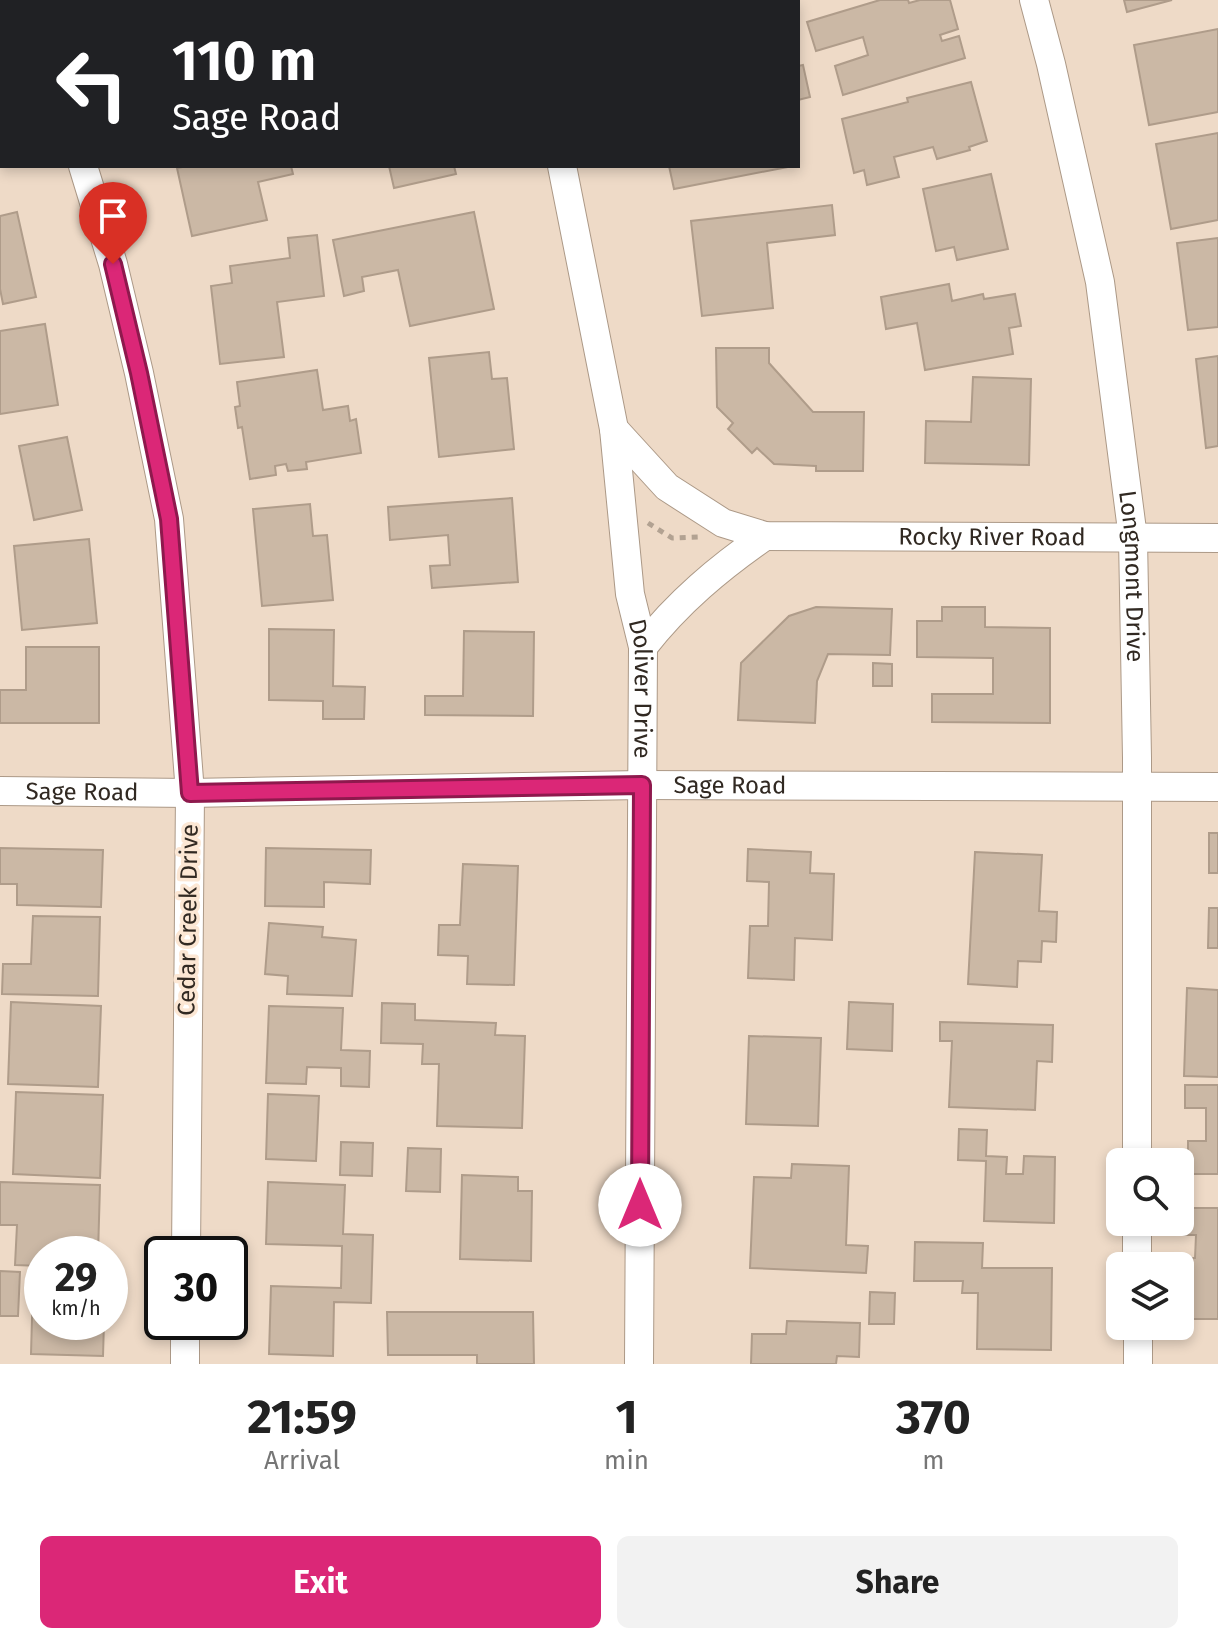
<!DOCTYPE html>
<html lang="en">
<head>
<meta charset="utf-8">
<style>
  body { margin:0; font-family:"Fira Sans",sans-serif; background:#f2f2f2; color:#222; height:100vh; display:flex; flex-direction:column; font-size:30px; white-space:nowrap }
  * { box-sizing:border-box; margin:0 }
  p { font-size:26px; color:#767676 }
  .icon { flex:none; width:44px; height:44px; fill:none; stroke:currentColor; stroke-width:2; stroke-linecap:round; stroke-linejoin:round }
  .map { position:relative; height:1364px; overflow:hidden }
  .details { display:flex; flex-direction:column; background:#fff; flex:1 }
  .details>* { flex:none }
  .top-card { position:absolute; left:0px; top:0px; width:800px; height:168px; box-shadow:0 4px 12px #0003; background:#202124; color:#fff; overflow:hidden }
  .fabs { position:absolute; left:1106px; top:1148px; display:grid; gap:16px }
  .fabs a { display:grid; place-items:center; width:88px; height:88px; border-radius:12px; background:#fff; box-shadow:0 4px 12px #0003; font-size:40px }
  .speed { position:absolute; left:24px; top:1236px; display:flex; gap:16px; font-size:40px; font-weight:700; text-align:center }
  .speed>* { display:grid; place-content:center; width:104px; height:104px; border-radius:50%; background:#fff; box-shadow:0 4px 12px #0003; line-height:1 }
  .speed small { font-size:20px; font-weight:400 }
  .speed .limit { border:4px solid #111; border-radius:12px; background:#fff; color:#111 }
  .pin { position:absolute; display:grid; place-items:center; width:68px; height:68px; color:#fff; margin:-82px -34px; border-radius:50% 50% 50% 0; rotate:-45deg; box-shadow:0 0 8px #0007 }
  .pin .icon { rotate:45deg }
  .me { position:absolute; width:88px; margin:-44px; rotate:0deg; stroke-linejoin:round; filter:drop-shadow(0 0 6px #0008) }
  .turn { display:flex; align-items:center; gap:28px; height:168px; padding:0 40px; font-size:36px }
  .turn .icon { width:104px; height:104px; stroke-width:2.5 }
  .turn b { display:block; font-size:56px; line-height:68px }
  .eta { display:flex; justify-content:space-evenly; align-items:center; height:136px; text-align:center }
  .eta b { font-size:48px; font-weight:700; line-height:56px }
  .action { display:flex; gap:16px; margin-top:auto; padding:16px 40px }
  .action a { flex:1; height:92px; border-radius:12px; background:#db2777; color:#fff; font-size:32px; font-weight:700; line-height:92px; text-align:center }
  .action a+a { background:#f2f2f2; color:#222 }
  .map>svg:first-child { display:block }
  .building { fill:#cbb8a5; stroke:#af9c8a; stroke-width:2 }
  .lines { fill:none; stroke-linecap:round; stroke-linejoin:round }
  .minor-casing { stroke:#ac9987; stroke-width:30 }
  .path { stroke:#b2a292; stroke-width:5; stroke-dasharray:6 6; stroke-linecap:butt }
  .minor { stroke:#fff; stroke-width:28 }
  .route-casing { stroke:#8e194d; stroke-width:20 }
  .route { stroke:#db2777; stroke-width:14 }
  .labels { text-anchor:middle; stroke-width:7; stroke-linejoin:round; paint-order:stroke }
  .street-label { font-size:24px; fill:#312922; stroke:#fce7d4 }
</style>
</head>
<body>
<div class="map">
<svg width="1218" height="1364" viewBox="0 0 1218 1364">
  <rect width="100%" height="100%" fill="#eedac7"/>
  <g class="building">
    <polygon points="293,0 401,0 402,2 294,2"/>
    <rect x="628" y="0" width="72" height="2"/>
    <polygon points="880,0 908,0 909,3 920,0 950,0 958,29 940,35 942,41 959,36 965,58 843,95 835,66 868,55 863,37 816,51 807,22"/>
    <polygon points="1124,0 1172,0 1127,12"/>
    <polygon points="1218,29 1218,112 1149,125 1134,45"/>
    <polygon points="803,65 810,97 798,100 798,66"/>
    <polygon points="971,82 987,141 969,147 970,150 937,159 933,147 894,157 899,177 867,185 864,170 854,173 842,119 908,102 907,98"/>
    <polygon points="1218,133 1218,220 1171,229 1156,144"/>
    <polygon points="188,166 291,166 293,174 258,182 267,220 192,236 177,168"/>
    <polygon points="389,166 454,166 456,174 394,188"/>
    <polygon points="669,166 793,166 674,189"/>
    <polygon points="991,174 1008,249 957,260 954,247 936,251 923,189"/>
    <polygon points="832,205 835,235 767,243 773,308 702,316 691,221"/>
    <polygon points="17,212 36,297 3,304 0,289 0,216"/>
    <polygon points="474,212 494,309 410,326 398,270 362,277 364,291 344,296 333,240"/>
    <polygon points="317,235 324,296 277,302 284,357 220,364 211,286 232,283 230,266 290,258 288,238"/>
    <polygon points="1218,238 1218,327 1188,330 1177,243"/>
    <polygon points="949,284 952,301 983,294 984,299 1015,294 1021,326 1009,328 1013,354 925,370 917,323 886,329 881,297"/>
    <polygon points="45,324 58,405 0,414 0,331"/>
    <polygon points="716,348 769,348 769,363 813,412 864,412 863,471 816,471 816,466 774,464 757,448 752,453 728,429 733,423 717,407"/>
    <polygon points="489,352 492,379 507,378 514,449 439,457 429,358"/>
    <polygon points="1218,356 1218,446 1206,448 1196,359"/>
    <polygon points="317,370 323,410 348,406 350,421 356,419 361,453 306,462 307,469 288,471 286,464 275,466 276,475 250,479 242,427 238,428 235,407 240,406 237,382"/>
    <polygon points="973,377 1031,379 1029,465 925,463 926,421 971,422"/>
    <polygon points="67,437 82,510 34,520 19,446"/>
    <polygon points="512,498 518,582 432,588 430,566 450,565 448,535 390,540 388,507"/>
    <polygon points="310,504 313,536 327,535 333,600 262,606 253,509"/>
    <polygon points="89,539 97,623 22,630 14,546"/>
    <polygon points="816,607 892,609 890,655 828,654 817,681 815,723 738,720 741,663 789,616"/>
    <polygon points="942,607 985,607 985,627 1050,628 1050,723 932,722 932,694 993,694 993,658 917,657 917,621 942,621"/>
    <polygon points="269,629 334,630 333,686 365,687 364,719 323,719 323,701 269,700"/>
    <polygon points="464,631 534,632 533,716 425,715 425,696 463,696"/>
    <polygon points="26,647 99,647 99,723 0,723 0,690 26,690"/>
    <polygon points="873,663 892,664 892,686 873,686"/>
    <rect x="1209" y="833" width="9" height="40"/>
    <polygon points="0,848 103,850 101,907 17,905 17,884 0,884"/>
    <polygon points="266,848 371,850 370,884 324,882 324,907 265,906"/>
    <polygon points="748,849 811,852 810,873 834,874 832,940 795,938 794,980 748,978 750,926 768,926 769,882 747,881"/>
    <polygon points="975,852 1042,855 1039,911 1057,912 1056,942 1042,941 1041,962 1018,961 1017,987 968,984"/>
    <polygon points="463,864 518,866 514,985 467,984 468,956 438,955 439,925 460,925"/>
    <polygon points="1209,908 1218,908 1218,948 1208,948"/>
    <polygon points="33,916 100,917 98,996 2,994 3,964 31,964"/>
    <polygon points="269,923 323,927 322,937 356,940 352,996 287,994 288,976 265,974"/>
    <polygon points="1187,988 1218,990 1218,1077 1184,1076"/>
    <polygon points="11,1002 101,1006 98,1087 8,1084"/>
    <polygon points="849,1002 893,1004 892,1051 847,1049"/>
    <polygon points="382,1003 415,1004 415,1020 496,1023 495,1035 525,1036 522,1128 437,1126 439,1064 422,1064 423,1044 381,1043"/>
    <polygon points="269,1006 343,1008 341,1050 370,1051 369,1087 341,1086 341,1068 307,1067 306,1084 266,1083"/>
    <polygon points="940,1022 1053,1025 1052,1062 1037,1061 1035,1110 949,1107 952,1041 940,1041"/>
    <polygon points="749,1036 821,1038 818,1126 746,1124"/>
    <polygon points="1185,1085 1218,1085 1218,1174 1188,1174 1188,1141 1206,1141 1206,1108 1185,1108"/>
    <polygon points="16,1092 103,1095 100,1178 13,1174"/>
    <polygon points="268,1094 319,1096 316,1161 266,1159"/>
    <polygon points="959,1129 987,1130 986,1156 1007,1157 1006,1174 1023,1174 1024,1156 1055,1157 1054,1223 984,1221 986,1161 958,1160"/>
    <polygon points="341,1142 373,1143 372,1176 340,1175"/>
    <polygon points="408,1148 441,1149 440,1192 406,1191"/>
    <polygon points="792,1164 849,1166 846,1245 868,1246 866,1273 750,1268 754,1177 791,1178"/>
    <polygon points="462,1175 518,1177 518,1191 532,1191 531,1261 460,1259"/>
    <polygon points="0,1182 100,1185 98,1254 42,1254 42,1266 15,1265 17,1225 0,1225"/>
    <polygon points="268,1182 345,1185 343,1234 373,1235 371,1303 334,1302 333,1356 269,1354 271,1286 341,1288 342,1246 266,1244"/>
    <polygon points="1183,1208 1218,1208 1218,1319 1183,1319 1184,1258 1195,1258 1196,1235 1183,1235"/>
    <polygon points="915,1242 983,1243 982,1268 1052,1268 1051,1350 977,1349 978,1293 962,1293 963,1281 914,1281"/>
    <polygon points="0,1271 20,1272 18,1316 0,1316"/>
    <polygon points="33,1283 42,1284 42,1322 104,1322 103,1356 31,1354"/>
    <polygon points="870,1292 895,1293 894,1324 869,1324"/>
    <polygon points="387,1312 533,1312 534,1364 477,1364 477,1355 388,1355"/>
    <polygon points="787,1321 860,1323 859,1357 837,1356 836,1364 751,1364 752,1334 786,1334"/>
  </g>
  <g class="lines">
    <g class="minor-casing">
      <g id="minor">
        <polyline points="10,0 11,2"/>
        <polyline points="512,0 513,2"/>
        <path id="s1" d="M1034,0L1051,64L1100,282L1133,538L1137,758V1162"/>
        <polyline points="104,2 109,0"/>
        <polyline points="0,42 2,41"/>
        <polyline points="83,166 113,264 139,373 169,519 190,793 186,1254"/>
        <path id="s2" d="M562,166L614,429L630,594L643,647L639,1364"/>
        <path id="s3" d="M614,429L667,487L723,523L765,536L1218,538"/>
        <path d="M643,647C678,602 719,568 765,536"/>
        <path id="s4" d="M0,791L190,793L642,785L1218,787"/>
        <polyline points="1137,1222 1137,1266"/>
        <polyline points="1138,1326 1138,1364"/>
        <polyline points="185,1364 185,1322"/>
      </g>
    </g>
    <polyline class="path" points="648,523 672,538 698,537"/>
    <use href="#minor" class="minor"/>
  </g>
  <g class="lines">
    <g class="route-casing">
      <polyline id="route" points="113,264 139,373 169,519 190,793 642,785 640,1205"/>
    </g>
    <use href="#route" class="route"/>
  </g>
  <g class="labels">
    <g class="street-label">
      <text dy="8" stroke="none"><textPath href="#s3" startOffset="416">Rocky River Road</textPath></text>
      <text dy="8" stroke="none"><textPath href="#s1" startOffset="586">Longmont Drive</textPath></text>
      <text dy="8" stroke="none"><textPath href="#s2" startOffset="530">Doliver Drive</textPath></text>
      <text dy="8" stroke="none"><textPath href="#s4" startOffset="730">Sage Road</textPath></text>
      <text dy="8" stroke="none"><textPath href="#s4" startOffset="82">Sage Road</textPath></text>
      <text transform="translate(188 920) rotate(-89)" y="8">Cedar Creek Drive</text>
    </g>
  </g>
</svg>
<div class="fabs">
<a><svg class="icon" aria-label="search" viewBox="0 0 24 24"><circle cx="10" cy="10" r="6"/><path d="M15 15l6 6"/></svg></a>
<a><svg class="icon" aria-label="layers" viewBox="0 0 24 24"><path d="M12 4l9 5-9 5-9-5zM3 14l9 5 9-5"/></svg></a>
</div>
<div class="speed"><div>29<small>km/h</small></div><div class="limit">30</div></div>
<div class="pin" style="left:113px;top:264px;background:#d93025"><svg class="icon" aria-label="arrive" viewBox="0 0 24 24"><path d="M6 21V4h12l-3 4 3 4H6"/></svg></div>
<svg class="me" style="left:640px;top:1205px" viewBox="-20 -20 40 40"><circle r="19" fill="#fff"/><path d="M0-13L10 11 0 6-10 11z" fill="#db2777"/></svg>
<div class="top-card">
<div class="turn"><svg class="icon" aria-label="left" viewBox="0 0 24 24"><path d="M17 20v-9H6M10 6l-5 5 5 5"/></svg><div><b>110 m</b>Sage Road</div></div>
</div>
</div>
<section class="details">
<div class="eta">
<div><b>21:59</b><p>Arrival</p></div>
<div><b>1</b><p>min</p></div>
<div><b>370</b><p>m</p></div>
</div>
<div class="action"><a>Exit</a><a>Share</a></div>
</section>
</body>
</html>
